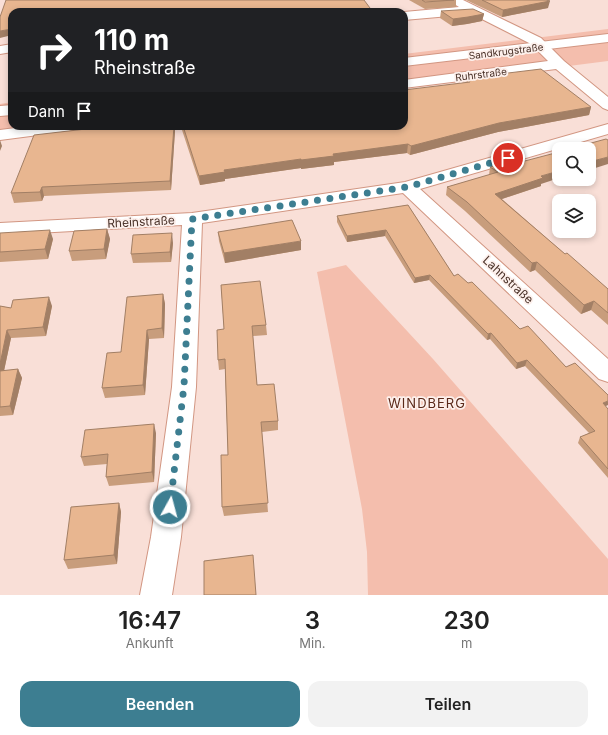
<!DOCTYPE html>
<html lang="de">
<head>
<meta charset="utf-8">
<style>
  body { margin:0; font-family:Inter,sans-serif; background:#f2f2f2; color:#222; height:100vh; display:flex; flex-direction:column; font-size:15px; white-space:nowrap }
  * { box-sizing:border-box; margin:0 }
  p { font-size:13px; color:#767676 }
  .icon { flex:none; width:22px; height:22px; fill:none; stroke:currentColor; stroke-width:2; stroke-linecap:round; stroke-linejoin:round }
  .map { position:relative; height:595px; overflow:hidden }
  .sheet { display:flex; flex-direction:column; background:#fff; flex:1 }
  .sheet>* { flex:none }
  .top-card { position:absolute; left:8px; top:8px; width:400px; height:122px; border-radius:12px; box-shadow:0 2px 6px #0003; background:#202124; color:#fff; overflow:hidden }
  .tools { position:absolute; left:552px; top:142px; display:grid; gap:8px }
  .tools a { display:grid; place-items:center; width:44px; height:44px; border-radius:8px; background:#fff; box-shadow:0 2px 6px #0003; font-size:20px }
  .pin { position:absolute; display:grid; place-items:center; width:34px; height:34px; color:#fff; margin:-17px; border:2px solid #fff; border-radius:50%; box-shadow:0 1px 4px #0007 }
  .me { position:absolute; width:44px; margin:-22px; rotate:7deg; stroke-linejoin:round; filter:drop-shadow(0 0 3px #0008) }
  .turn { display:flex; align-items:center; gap:14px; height:84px; padding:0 20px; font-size:18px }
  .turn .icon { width:52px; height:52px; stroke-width:2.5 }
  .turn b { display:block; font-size:28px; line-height:34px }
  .then { display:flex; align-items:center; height:38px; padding:0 20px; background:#0003; gap:8px; font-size:15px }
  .eta { display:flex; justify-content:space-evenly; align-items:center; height:68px; text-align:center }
  .eta b { font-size:24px; font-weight:600; line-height:28px }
  .action { display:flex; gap:8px; margin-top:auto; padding:8px 20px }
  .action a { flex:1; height:46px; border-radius:12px; background:#3d7e91; color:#fff; font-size:16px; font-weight:600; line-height:46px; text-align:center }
  .action a+a { background:#f2f2f2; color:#222 }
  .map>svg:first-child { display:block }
  .green { fill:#f4bead }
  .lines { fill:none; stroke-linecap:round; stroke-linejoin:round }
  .street-casing { stroke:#d29682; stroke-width:2 }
  .secondary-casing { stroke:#d29682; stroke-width:2 }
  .street { fill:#fff; fill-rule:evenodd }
  .secondary { fill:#fff; fill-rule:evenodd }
  .wall { fill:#c89d7c }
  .shaded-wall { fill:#a27f65 }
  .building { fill:#e8b690; stroke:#a27f65 }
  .route { stroke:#3d7e91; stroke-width:7; stroke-dasharray:0 12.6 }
  .labels { text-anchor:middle; stroke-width:3.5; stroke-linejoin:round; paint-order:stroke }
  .far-street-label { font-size:10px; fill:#4a3229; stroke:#fdf0ec }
  .street-label { font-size:12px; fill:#4a3229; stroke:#fdf0ec }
  .neighbourhood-label { font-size:13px; letter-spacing:1px; fill:#5b2919; stroke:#fdf0ec }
</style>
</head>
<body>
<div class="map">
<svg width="608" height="595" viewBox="0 0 608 595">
  <rect width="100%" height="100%" fill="#f9dfd7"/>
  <g class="green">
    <polygon points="608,29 608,61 404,87 404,54"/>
    <polygon points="12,102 12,126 98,126 0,138 0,104"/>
    <polygon points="346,265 433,359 608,559 608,595 368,595 367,552 362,509 317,272"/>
  </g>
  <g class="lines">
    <g class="street-casing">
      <g id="street">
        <polygon points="448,0 463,0 541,38 564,61 608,97 608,110 603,108 556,69 404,88 404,80 548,61 531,44 472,14 404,20 404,12 459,7"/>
        <polygon points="12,44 12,52 0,54 0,46"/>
        <polygon points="608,124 608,134 420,189 608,359 608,382 599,379 403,193 202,223 196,387 181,537 172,595 140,595 151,537 172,387 182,225 0,235 0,223 192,213 405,182"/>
        <polygon points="31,126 77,126 75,129 69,131 0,140 0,130"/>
      </g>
    </g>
    <g class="secondary-casing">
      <g id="secondary">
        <polygon points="608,34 608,42 404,66 404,58"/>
        <polygon points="12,105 12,115 0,116 0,106"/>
      </g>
    </g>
    <use href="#street" class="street"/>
    <use href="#secondary" class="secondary"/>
  </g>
  <g class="wall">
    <polygon points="409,0 456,0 456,7 425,9"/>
    <polygon points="466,0 546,0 548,8 502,17"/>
    <polygon points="441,11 484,14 482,21 467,24 452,26 440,18"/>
    <polygon points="467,78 591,107 589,115 498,132 410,155 407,153 334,162 334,165 301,169 301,168 225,179 225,181 200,185 182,130 182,126 404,126 466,82"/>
    <polygon points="175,131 171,190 44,196 42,201 14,203 11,193"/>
    <polygon points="490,167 541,184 541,186 502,199 565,254 608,289 608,325 591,310 581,314 535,270 530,272 465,211 446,195 447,187 489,175"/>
    <polygon points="408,205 454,276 468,283 520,329 566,367 608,409 608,478 578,443 580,437 589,433 525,366 516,369 490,339 487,340 429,280 414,283 385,236 347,242 337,222 337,216"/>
    <polygon points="107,229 110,239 106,259 72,261 69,251"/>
    <polygon points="218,232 301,250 225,263 219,241"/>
    <polygon points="0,233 53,239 48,259 0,262"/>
    <polygon points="173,243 171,262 133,263 131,254"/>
    <polygon points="221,285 266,325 267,335 253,336 257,385 278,421 278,430 262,432 268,512 224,516 222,507 228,455 225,369 219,370 218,360 224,329"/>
    <polygon points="163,294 165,304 164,338 149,339 145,395 105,398 102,388 121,352"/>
    <polygon points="0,306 11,308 52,306 46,336 11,338 4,371 18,369 22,378 13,415 0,416"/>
    <polygon points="156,433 154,482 109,486 106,477 107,464 84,466 81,457"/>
    <polygon points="119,503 121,512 117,564 68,569 64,560"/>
  </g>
  <g class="shaded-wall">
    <polygon points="550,1 548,8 502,17 503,10"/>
    <polygon points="484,14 482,21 467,24 452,26 453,19"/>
    <polygon points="12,29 12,35 0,38 0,31"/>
    <polygon points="591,107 589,115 498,132 410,155 411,146 499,123"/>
    <polygon points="174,126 175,126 175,131 171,190 170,181"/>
    <polygon points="0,140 2,146 0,151"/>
    <polygon points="408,144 407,153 334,162 334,165 301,169 301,160 333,154"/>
    <polygon points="608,157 608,164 589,170 589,162"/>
    <polygon points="301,159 301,168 225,179 225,181 200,185 199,176 224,170"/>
    <polygon points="559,171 559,178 541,184 541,186 493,202 495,194 541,176"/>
    <polygon points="42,187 44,196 42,201 40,192"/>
    <polygon points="107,229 110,239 106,259 104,249"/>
    <polygon points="50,230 53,239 48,259 45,249"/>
    <polygon points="386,230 385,236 347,242 347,236"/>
    <polygon points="172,233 173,243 171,262 170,252"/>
    <polygon points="301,241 301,250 225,263 224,253"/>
    <polygon points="537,262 535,270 530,272 532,263"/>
    <polygon points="430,275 429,280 414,283 415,278"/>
    <polygon points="163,294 165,304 164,338 162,328"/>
    <polygon points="49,297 52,306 46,336 43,327"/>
    <polygon points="594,301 591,310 581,314 584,305"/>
    <polygon points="7,330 11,338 2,380 0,375 0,364"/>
    <polygon points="147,330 149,339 145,395 143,385"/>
    <polygon points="491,333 490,339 487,340 488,334"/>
    <polygon points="527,360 525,366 516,369 517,363"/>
    <polygon points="18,369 22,378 13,415 10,406"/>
    <polygon points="608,401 608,405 600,409 603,403"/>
    <polygon points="154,424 156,433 154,482 152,472"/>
    <polygon points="119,503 121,512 117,564 114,555"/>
  </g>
  <g class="building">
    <polygon points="6,0 364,0 373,12 12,12 12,29 0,31 0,17"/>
    <polygon points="422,0 454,0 425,2"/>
    <polygon points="482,0 546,0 550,1 503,10"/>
    <polygon points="473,9 484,14 468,17 453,19 441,11"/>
    <polygon points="541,69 591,107 499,123 411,146 408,144 333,154 334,156 301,160 301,159 224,170 225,172 199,176 183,126 404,126 404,90 470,82 467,78"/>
    <polygon points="112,126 174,126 170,181 42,187 40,192 11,193 34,135"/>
    <polygon points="606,139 608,140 608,157 589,162 589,149 569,149"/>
    <polygon points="559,152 559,171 541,176 543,178 495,194 565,254 567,253 608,289 608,313 594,301 584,305 537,262 532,263 467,202 447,187 498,172 490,167 517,159 521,162"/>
    <polygon points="408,205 454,276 458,274 468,283 472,282 520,329 528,326 566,367 575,363 608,395 608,401 603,403 608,409 608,469 580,437 595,431 527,360 517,363 491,333 488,334 430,275 415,278 386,230 347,236 337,216"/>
    <polygon points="292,220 301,241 224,253 218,232"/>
    <polygon points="107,229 104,249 69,251 74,231"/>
    <polygon points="50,230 45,249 0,252 0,233"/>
    <polygon points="172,233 170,252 131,254 133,235"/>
    <polygon points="260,281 266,325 252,326 257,385 274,384 278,421 261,422 268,503 222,507 221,455 228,455 225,359 218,360 217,330 224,329 221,285"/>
    <polygon points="163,294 162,328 147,330 143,385 102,388 107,353 121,352 127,297"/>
    <polygon points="49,297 43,327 7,330 0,364 0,306 11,308 13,300"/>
    <polygon points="18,369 10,406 0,407 0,371"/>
    <polygon points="154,424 152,472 106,477 108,454 81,457 85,430"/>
    <polygon points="119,503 114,555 64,560 71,507"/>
    <polygon points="253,555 256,595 204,595 204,561"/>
  </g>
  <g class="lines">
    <polyline class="route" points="170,507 184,386 192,219 407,187 508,158"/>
  </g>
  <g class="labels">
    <g class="far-street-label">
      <text transform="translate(506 51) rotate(-7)" y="4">Sandkrugstraße</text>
      <text transform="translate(481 74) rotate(-7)" y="4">Ruhrstraße</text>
    </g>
    <g class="street-label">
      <text transform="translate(141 222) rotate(-3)" y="4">Rheinstraße</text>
      <text transform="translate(508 280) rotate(43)" y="4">Lahnstraße</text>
    </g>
    <g class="neighbourhood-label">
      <text x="427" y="408">WINDBERG</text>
    </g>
  </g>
</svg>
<div class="tools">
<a><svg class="icon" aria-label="search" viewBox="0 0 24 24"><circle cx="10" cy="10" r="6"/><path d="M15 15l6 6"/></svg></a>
<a><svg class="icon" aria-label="layers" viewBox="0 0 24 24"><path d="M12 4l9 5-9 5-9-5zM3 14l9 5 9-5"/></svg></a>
</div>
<div class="pin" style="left:508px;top:158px;background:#d93025"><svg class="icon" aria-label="arrive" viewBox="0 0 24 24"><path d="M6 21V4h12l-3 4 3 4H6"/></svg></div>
<svg class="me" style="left:170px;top:507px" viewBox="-20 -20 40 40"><circle r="17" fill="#3d7e91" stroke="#fff" stroke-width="3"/><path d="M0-11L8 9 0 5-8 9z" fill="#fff"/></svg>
<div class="top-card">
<div class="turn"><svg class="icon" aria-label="right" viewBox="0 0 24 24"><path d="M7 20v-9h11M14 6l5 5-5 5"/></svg><div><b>110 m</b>Rheinstraße</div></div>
<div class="then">Dann<svg class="icon" aria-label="arrive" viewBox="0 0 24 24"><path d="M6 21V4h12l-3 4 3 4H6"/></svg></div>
</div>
</div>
<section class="sheet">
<div class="eta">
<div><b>16:47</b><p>Ankunft</p></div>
<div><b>3</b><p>Min.</p></div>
<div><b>230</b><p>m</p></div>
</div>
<div class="action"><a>Beenden</a><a>Teilen</a></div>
</section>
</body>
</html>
